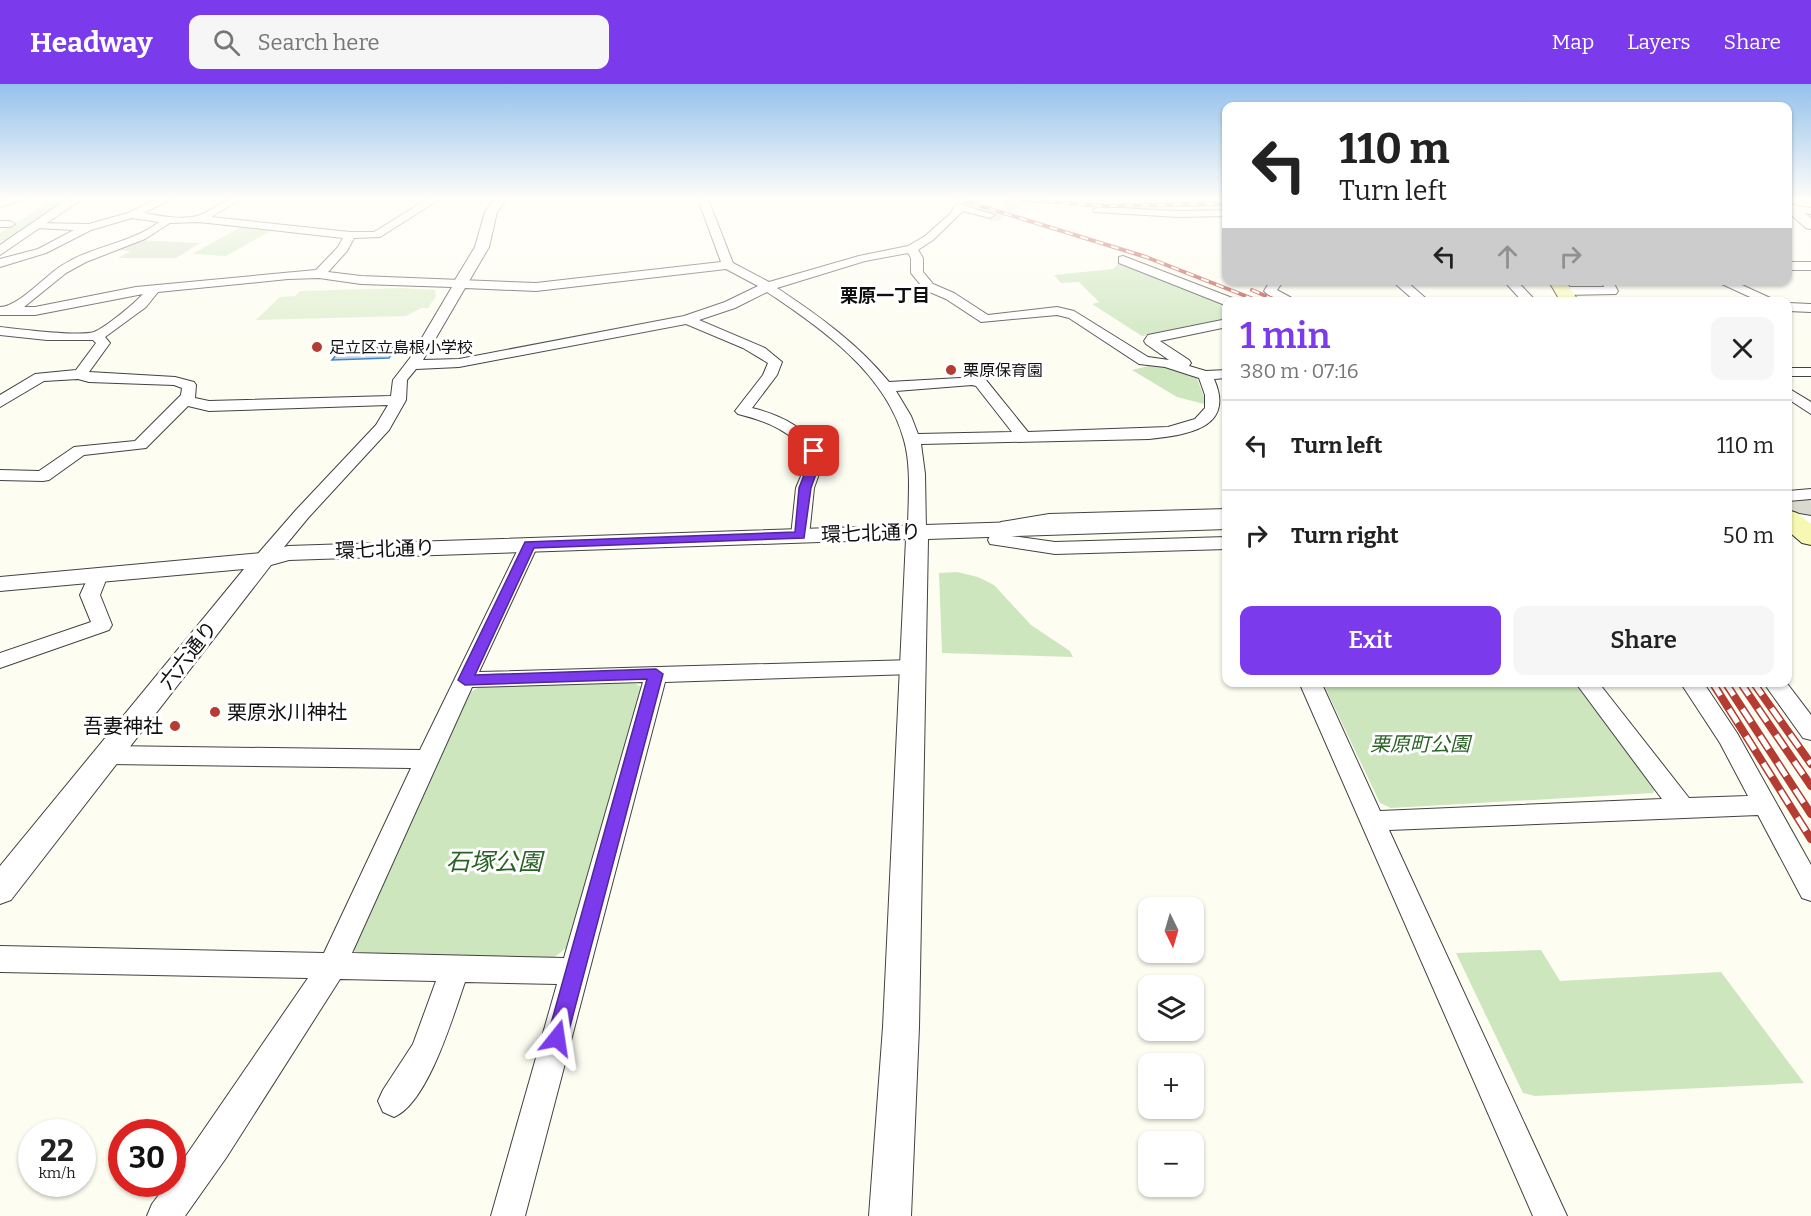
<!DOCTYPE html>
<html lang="en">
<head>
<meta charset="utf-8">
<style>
  body { margin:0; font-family:Bitter,"Noto Sans JP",serif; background:#f6f6f6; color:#222; height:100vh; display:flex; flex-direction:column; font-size:22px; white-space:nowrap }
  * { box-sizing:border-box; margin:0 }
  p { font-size:20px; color:#767676 }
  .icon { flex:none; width:33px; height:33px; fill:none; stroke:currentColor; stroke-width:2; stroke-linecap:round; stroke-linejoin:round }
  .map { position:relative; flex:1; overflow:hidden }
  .sheet { position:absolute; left:1222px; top:213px; width:570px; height:390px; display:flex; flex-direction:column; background:#fff; border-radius:12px; box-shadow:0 2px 4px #0004 }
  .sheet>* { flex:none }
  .hud { position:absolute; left:1222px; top:18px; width:570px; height:183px; border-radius:12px; box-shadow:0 2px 4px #0004; background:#fff; color:#222; overflow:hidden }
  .needle { width:39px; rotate:175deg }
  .tools { position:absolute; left:1138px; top:813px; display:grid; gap:12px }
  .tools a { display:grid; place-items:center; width:66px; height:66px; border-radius:12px; background:#fff; box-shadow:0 2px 4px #0004; font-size:30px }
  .speed { position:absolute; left:18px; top:1035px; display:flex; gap:12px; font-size:30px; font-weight:700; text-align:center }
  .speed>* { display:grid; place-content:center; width:78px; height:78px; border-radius:50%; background:#fff; box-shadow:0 2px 4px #0004; line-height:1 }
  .speed small { font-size:15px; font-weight:400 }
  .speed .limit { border:9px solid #d22; background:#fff; color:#111 }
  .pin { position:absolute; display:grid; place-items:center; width:51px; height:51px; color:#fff; margin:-26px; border-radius:12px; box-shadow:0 3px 9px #0006 }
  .me { position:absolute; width:66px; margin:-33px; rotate:15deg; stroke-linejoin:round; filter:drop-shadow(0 0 4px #0008) }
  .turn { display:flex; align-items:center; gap:21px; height:126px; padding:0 18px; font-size:27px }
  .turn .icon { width:78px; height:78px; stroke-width:2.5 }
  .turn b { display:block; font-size:42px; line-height:51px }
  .lanes { display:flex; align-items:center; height:57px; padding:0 18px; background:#0003; justify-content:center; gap:30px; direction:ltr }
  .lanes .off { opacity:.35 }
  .round { display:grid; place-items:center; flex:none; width:63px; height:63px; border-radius:12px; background:#f6f6f6 }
  .overview { display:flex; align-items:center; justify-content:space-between; height:102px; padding:0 18px }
  h1 { font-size:36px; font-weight:600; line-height:45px; color:#7c3aed }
  .cta { display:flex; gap:12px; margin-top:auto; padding:12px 18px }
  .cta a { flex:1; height:69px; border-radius:12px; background:#7c3aed; color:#fff; font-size:24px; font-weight:600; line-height:69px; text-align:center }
  .cta a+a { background:#f6f6f6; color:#222 }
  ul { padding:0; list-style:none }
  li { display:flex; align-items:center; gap:18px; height:90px; padding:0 18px; border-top:2px solid #e0e0e0 }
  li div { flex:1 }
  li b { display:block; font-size:22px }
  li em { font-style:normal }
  header { display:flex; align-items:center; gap:36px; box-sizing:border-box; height:84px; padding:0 30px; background:#7c3aed; color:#fff }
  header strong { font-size:28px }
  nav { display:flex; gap:33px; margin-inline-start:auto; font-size:21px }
  .search { width:420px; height:54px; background:#f6f6f6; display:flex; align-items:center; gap:15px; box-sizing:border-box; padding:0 21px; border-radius:12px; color:#767676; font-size:22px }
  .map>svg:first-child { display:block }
  .green { fill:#cde6be }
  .cemetery { fill:#d3dfc4 }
  .pitch { fill:#dfeecf }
  .water { fill:#bad6f1; stroke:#4782c3; stroke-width:1.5 }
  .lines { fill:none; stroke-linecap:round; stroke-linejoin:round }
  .minor-tunnel { stroke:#dad9d0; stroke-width:12; stroke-dasharray:12 6; stroke-linecap:butt }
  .tertiary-tunnel { stroke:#dad9d0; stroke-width:23; stroke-dasharray:23 11; stroke-linecap:butt }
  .minor-casing { stroke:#424242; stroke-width:2 }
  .tertiary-casing { stroke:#424242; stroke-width:2 }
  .secondary-casing { stroke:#313131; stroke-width:2 }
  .minor { fill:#fff; fill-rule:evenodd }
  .tertiary { fill:#fff; fill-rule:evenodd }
  .secondary { fill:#f7f8b2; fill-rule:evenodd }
  .rail-far1-casing { stroke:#b43c32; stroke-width:4 }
  .rail-casing { stroke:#b43c32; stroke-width:8 }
  .rail-far1 { stroke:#fff; stroke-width:2; stroke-dasharray:8; stroke-linecap:butt }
  .rail { stroke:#fff; stroke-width:5; stroke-dasharray:16; stroke-linecap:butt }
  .route { fill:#7c3aed; stroke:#51269a; stroke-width:1.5 }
  .poi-dot { fill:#b43c32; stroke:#fff; stroke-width:2 }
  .labels { text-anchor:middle; stroke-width:6; stroke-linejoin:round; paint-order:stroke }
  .far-poi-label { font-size:16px; fill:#0f0f0f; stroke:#fff; text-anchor:start }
  .far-neighbourhood-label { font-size:18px; font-weight:bold; fill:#0f0f0f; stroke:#fff }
  .street-label { font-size:20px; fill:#0f0f0f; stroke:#fff }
  .poi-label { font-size:20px; fill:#0f0f0f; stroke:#fff; text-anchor:start }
  .park-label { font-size:20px; font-style:italic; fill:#296224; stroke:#fff }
  .near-park-label { font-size:24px; font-style:italic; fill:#296224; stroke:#fff }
</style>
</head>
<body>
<header>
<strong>Headway</strong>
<div class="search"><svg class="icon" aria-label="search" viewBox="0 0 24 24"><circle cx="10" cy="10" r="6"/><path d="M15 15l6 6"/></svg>Search here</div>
<nav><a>Map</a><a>Layers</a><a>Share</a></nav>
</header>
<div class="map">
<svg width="1811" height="1132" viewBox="0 0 1811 1132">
  <rect width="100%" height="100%" fill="#fefdf2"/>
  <g class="green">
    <polygon points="54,115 70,115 13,154 0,157 0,149"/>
    <polygon points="241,143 272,146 226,172 192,170"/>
    <polygon points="1117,177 1227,220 1227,236 1142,252 1092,220 1099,218 1079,198 1061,199 1054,191 1113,185 1118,180"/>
    <polygon points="1157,280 1196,292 1204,313 1204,320 1177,313 1132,286"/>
    <polygon points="957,488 978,493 994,501 1031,541 1070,567 1073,573 942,569 939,489"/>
    <polygon points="633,598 641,603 566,864 551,876 355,868 352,862 468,610 479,603"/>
    <polygon points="1323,599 1577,599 1657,702 1653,709 1391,724 1380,719"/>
    <polygon points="1541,866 1560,897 1721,888 1804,999 1535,1012 1523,1009 1456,869"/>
  </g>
  <polygon class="cemetery" points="137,156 200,159 176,174 118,174 131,167 114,166"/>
  <polygon class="pitch" points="401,204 435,206 436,212 428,224 421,224 406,232 256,236 280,213 295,212 300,207"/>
  <polygon class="water" points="398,263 389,274 332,276 341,265"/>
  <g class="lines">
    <polyline class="minor-tunnel" points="990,131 996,131 1019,115"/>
    <polyline class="tertiary-tunnel" points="1788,422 1811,421"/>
    <g class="minor-casing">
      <g id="minor">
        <polygon points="6,115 26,115 0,123 0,117"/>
        <path d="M157,115H171L144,129C160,132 181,136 197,132C215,127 218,115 241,115L211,133L350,148H374L427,115H440L380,153L354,154L347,167L328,188L361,192L536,199L721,178L698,115H708L733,179L769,198L859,172L908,162L925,152L951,129L955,121L959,120L995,131L990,134L963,127L933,156L918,166L923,174V188L933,200L954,209L988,231L1057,223L1074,227L1148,273L1169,276L1146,260L1144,257L1148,251L1227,235V243L1160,257L1189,276L1191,279L1189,282L1206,287L1227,286V294L1214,295C1236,345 1186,351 1149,355L921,360L925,390L926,447L923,451H911L908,447C908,417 912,385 904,356C886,289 821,244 767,208L735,224L699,236L765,264L782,278L777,291L752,324C784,332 808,345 825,373L814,404L809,452L806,456H794L791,452L796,404L809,373C793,347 766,337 738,330L735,327L763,291L768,279L743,264L686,240L459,283L416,285L407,296L406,316L389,346L308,434L270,480H256L254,476L256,472L296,426L376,341L388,321L209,327L188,322L146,364L84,371L49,396L43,397L0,396V386L39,387L74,363L135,357L181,311L182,304L174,301L89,298L78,295L44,297L0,323V311L35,290L76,286L96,259L93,256H47L0,251V243C19,245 79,253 94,248C105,244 135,219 143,210L35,231H0V223C18,223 45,192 61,182C91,162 130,160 159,138L132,134L91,146L46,169L0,183V175L38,165L74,146L37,144L31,141L33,139L89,140L128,129ZM199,138L343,154L338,163L316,186L136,203L35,223H24L66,189L86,178L145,155L170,139ZM908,169L911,174V189L925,206L946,215L981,238L1057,231L1069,234L1139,280L1165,283L1199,294L1205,311V324L1195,335L1168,343L1028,348L986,296L978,293L889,298C858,260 818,231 777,204L865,177ZM726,185L758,202L725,218L684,232L459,275L423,276L465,204L536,207ZM319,194L361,200L452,203L410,274L393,296L391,312L209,317L195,314L196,301L194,298L175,293L89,288L110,259L105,253L146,223L158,208L288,195ZM972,301L976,302L1012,348L918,350L911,332L896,307Z"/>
        <polygon points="1788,121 1811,124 1811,130 1788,127"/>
        <polygon points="1098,123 1179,127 1227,126 1227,132 1179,133 1094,128 1093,126"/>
        <polygon points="0,137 10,137 15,140 10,143 0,143"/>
        <polygon points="1123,172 1235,215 1236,218 1227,218 1225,221 1119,179 1119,173"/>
        <rect x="1788" y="178" width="23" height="8"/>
        <path d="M1271,196H1284L1277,206L1299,218C1285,218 1274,217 1264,207Z"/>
        <polygon points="1391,196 1405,196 1430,218 1416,218"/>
        <polygon points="1503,196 1516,196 1537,218 1523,218"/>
        <polygon points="1602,196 1615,196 1613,198 1618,207 1616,210 1563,211 1557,207 1563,203 1604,203"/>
        <polygon points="1713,196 1731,196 1779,218 1761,218"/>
        <polygon points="1788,219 1811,220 1811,228 1788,227"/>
        <rect x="1788" y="284" width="23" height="8"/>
        <polygon points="1788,304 1811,318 1811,330 1788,315"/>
        <polygon points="1811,405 1811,415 1788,417 1788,407"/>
        <polygon points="1227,425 1227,435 1049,440 1007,447 1001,446 998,442 1001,438 1049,430"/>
        <polygon points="1788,428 1811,432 1811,442 1788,438"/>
        <polygon points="997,450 1055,458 1227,453 1227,465 1055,470 990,460 988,456 990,452"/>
        <path d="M529,455L536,457L538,461L479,588L913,576L921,578L924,583L921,588L913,590L665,598L525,1132H491L557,900L465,898C453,932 428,1019 394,1033L383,1028L378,1017L383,1006L413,960L436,897L340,895L226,1074L185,1132H147L152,1120L167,1100H172V1092L308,894L0,888V862L324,869L411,684L109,680L101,677L97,671L101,665L109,662L420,666L520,461L522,457ZM643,598L564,874L352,869L472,603Z"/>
        <polygon points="98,485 105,487 108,491 100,511 112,541 109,546 0,584 0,569 91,538 80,511 91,487"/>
        <polygon points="1299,598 1321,598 1380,727 1662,715 1575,598 1598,598 1689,714 1748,712 1720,659 1680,598 1703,598 1737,649 1811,781 1811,817 1802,814 1758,731 1389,746 1567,1132 1533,1132"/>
        <polygon points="1763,598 1786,598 1811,631 1811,656 1803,654"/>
      </g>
    </g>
    <g class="tertiary-casing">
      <g id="tertiary">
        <polygon points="67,115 82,115 0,171 0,161"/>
        <polygon points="494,115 507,115 497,128 489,163 465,204 455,204 452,201 475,163 485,128"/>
        <polygon points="1788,117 1811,134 1811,145 1806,144 1788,128"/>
        <polygon points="1227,431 1227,445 928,455 919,943 911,1132 869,1132 883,943 906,455 289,476 271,481 11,816 0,820 0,782 244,485 0,507 0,493 262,469 288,462"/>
      </g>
    </g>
    <g class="secondary-casing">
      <g id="secondary">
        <polygon points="1548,196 1565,196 1579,218 1561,218"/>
        <polygon points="1788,426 1797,429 1811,440 1811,461 1802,459 1788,447"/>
      </g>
    </g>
    <use href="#minor" class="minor"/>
    <use href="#tertiary" class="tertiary"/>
    <use href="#secondary" class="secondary"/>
    <g class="rail-far1-casing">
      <g id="rail-far1">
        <polyline points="958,115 1146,173 1261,218"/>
        <polyline points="1014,115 1105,122 1227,120"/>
        <polyline points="1252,206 1280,218"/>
      </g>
    </g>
    <g class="rail-casing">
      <g id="rail">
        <polyline points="1712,598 1811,755"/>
        <polyline points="1725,598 1811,730"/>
        <polyline points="1740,598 1811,702"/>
        <polyline points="1753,598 1811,680"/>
      </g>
    </g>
    <use href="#rail-far1" class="rail-far1"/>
    <use href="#rail" class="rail"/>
  </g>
  <linearGradient id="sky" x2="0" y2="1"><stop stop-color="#95c2ec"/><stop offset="0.42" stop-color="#fffef9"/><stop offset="1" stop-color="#fffef9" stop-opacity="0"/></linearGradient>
  <rect width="1811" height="274" fill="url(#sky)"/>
  <polygon class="route" points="814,364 817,365 822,373 811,404 804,454 534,464 475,591 656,585 663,590 567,954 564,960 557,963 550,960 547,954 647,595 465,601 458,596 525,458 795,448 799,404 811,373 808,367"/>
  <g class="poi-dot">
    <circle cx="317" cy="263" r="6"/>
    <circle cx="951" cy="286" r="6"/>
    <circle cx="215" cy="628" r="6"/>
    <circle cx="175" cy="642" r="6"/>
  </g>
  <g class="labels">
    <g class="far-poi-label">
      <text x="329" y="269">足立区立島根小学校</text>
      <text x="963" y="292">栗原保育園</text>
    </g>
    <g class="far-neighbourhood-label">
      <text x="885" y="218">栗原一丁目</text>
    </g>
    <g class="street-label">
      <text transform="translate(871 449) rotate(-2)" y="7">環七北通り</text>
      <text transform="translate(385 465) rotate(-2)" y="7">環七北通り</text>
      <text transform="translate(188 571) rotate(-52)" y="7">六六通り</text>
    </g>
    <g class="poi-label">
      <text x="227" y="635">栗原氷川神社</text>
      <text x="163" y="649" text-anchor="end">吾妻神社</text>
    </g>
    <g class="park-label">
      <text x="1420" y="667">栗原町公園</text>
    </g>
    <g class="near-park-label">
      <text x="494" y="786">石塚公園</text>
    </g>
  </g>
</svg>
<div class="tools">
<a><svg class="needle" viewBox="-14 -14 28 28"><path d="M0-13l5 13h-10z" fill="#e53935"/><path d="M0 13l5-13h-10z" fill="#767676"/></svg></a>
<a><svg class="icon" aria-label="layers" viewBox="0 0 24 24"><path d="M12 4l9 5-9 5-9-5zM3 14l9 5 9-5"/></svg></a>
<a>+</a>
<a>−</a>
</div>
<div class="speed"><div>22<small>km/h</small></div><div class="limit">30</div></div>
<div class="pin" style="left:814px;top:367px;background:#d93025"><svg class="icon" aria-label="arrive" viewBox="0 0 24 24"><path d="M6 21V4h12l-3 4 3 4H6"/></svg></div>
<svg class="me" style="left:557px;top:954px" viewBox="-20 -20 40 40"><path d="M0-17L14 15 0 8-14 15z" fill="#7c3aed" stroke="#fff" stroke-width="4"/></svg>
<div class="hud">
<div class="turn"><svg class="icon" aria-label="left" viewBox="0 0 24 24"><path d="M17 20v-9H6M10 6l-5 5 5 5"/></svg><div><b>110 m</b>Turn left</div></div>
<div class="lanes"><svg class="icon" aria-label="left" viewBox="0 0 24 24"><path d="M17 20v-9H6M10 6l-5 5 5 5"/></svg><svg class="icon off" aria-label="ahead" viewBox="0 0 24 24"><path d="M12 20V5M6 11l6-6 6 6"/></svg><svg class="icon off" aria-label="right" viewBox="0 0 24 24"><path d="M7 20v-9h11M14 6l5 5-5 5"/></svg></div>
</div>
<section class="sheet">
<div class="overview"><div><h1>1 min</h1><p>380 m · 07:16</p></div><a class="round"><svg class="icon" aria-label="close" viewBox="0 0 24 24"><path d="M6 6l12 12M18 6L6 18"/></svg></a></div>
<ul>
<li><svg class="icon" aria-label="left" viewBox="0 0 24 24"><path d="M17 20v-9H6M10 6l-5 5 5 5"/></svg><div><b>Turn left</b></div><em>110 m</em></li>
<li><svg class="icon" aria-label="right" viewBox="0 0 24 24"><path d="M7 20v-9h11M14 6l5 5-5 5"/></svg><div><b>Turn right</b></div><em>50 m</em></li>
</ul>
<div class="cta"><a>Exit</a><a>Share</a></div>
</section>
</div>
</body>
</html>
